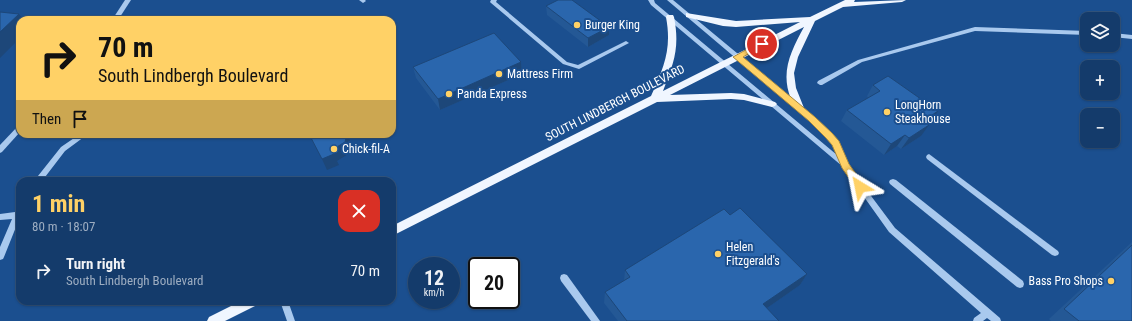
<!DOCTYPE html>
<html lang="en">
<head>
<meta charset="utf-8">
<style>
  body { margin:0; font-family:"Roboto Condensed",sans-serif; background:#1d4271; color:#f1f3f6; height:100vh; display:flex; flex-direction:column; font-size:15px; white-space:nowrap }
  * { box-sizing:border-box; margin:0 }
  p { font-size:13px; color:#9dadc1 }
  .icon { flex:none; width:22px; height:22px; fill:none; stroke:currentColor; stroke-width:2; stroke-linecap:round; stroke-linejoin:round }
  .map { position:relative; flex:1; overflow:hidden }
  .side { position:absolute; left:16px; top:177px; width:380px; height:128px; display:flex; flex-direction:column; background:#143b6b; border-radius:12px; box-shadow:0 1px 3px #0004,0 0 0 1px #33557e }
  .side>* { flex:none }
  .banner { position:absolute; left:16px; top:16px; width:380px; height:122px; border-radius:12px; box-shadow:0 1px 3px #0004,0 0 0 1px #33557e; background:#ffd166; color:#111; overflow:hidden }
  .controls { position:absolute; left:1080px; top:12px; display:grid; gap:8px }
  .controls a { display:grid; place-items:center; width:40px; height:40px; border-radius:8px; background:#143b6b; box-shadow:0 1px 3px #0004,0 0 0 1px #33557e; font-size:20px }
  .speed { position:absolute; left:408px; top:257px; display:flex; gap:8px; font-size:20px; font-weight:700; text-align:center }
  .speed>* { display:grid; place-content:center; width:52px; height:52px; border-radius:50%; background:#143b6b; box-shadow:0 1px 3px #0004,0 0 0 1px #33557e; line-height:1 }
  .speed small { font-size:10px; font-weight:400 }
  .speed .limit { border:2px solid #111; border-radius:6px; background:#fff; color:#111 }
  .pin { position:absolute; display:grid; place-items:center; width:34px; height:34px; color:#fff; margin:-17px; border:2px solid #fff; border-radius:50%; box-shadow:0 1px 4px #0007 }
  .me { position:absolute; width:44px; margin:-22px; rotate:325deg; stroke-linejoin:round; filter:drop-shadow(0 0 3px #0008) }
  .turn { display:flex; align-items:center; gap:14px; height:84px; padding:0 16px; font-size:18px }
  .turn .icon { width:52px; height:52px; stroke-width:2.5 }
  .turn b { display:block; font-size:28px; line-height:34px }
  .then { display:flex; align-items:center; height:38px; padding:0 16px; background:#0003; gap:8px; font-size:15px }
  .round { display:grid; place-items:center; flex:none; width:42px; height:42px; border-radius:12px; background:#1d4271 }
  .head { display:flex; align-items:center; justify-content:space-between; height:68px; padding:0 16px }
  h1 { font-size:24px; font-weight:700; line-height:30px; color:#ffd166 }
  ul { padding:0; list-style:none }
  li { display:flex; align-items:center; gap:12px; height:52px; padding:0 16px }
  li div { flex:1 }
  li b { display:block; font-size:15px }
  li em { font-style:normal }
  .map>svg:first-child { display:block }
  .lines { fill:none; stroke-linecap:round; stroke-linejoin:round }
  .minor { fill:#a9c9ee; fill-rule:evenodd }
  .major { fill:#f0f6ff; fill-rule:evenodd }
  .wall { fill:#245895 }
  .shaded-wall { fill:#1d4779 }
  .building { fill:#2a66ad; stroke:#1d4779 }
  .route { fill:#ffd166; stroke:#a68842 }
  .poi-dot { fill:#ffd166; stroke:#1b4f8f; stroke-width:1.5 }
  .labels { text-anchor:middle; stroke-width:4; stroke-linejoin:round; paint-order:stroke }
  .poi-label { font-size:12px; fill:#fff; stroke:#1b4f8f; text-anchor:start }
  .street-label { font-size:12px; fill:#fff; stroke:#1b4f8f }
</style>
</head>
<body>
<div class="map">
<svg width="1132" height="321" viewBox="0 0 1132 321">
  <rect width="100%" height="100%" fill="#1b4f8f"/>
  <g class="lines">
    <g class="minor">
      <polygon points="125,0 131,0 118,20 112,20"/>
      <polygon points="359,0 365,0 366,1 363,3"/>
      <polygon points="491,0 497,0 496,2 567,62 578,65 626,41 629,43 581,68 579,69 563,64 491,3 490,2"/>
      <polygon points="648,0 654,0 655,3 837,155 833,145 810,121 667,0 673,0 814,117 838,142 848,165 895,228 1000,318 1001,321 991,321 987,318 983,321 973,321 974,318 981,313 889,232 842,166 651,5"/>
      <polygon points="975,27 1087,31 1087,35 975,31 862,62 822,85 820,85 817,83 818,81 858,60"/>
      <polygon points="1113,33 1132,35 1132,39 1113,37"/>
      <polygon points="18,126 20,126 20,132 2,152 0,153 0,145"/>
      <polygon points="80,134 88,134 65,151 42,181 34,181 61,147"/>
      <polygon points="929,154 1058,251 1059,253 1058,255 1055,256 1052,255 927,159 926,157 927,155"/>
      <polygon points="893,179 896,180 1023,281 1024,284 1023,287 1020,288 1017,287 890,184 889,182 890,180"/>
      <polygon points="20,207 20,217 4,257 3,259 0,260 0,247 12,219 0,220 0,214 15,212 17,208"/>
      <polygon points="564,274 567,275 600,321 591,321 561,281 560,278 561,275"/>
      <polygon points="280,301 288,301 295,321 287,321"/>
    </g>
    <g class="major">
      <path d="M845,0H855L854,2L906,0L902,2L843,7L815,21L798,57L794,73L796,88L804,108L802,110L799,111C794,110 793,104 791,99C780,72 791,51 804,27L670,95L731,93L744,94L775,102L777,104L775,106L772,107L744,100L731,99L657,102L392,236V226L651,96C664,67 672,49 666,17L667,15H673L674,17C680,47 674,63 663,91L800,22L736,27L723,26L686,17V13L736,21L810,17Z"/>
      <polygon points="241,301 259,301 257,305 225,321 207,321 209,317"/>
    </g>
  </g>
  <g class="wall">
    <polygon points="546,6 609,35 588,47 547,15"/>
    <polygon points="521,62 522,74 440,110 416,78 413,67"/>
    <polygon points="873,85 931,122 928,124 921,136 901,149 897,146 884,155 841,121 847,110 868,98 867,96"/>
    <polygon points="730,215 807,274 800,285 767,308 779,321 618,321 604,303 605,292 624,281 625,270"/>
    <polygon points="1132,242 1132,321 1051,321 1049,319"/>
  </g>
  <g class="shaded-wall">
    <polygon points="19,14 24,20 20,20 20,38 0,58 0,32"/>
    <polygon points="609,27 609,35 588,47 588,38"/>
    <polygon points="521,62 522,74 440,110 438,99"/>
    <polygon points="938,111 931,122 916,132 923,121"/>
    <polygon points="929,125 921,136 901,149 909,138"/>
    <polygon points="347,134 352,145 350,153 337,161 339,165 327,170 322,159"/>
    <polygon points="905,135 897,146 884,155 891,144"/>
    <polygon points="807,274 800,285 757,315 763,304"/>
  </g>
  <g class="building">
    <polygon points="558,0 572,0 609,27 588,38 546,6"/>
    <polygon points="0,12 19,14 0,32"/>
    <polygon points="494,33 521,62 438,99 413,67"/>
    <polygon points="888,76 938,111 923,121 929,125 909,138 905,135 891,144 847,110 880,91 873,85"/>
    <polygon points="309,134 347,134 345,142 332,150 334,154 322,159"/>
    <polygon points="740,208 807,274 763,304 779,321 627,321 605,292 630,277 625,270 724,209 730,215"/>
    <polygon points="1132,245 1132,321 1079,321 1064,309"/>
  </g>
  <polygon class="route" points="760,42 765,42 766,44 743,57 815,117 832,133 839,141 849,164 864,185 865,187 864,190 857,190 842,168 832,145 826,138 809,121 733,57"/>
  <g class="poi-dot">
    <circle cx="577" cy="25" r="4"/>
    <circle cx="499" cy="74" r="4"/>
    <circle cx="449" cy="94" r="4"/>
    <circle cx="887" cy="112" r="4"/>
    <circle cx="334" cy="149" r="4"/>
    <circle cx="718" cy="254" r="4"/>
    <circle cx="1111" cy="281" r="4"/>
  </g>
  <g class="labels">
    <g class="poi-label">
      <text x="585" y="29">Burger King</text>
      <text x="507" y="78">Mattress Firm</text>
      <text x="457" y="98">Panda Express</text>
      <text x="895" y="109">LongHorn<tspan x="895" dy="14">Steakhouse</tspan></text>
      <text x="342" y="153">Chick-fil-A</text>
      <text x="726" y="251">Helen<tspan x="726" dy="14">Fitzgerald's</tspan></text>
      <text x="1103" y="285" text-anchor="end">Bass Pro Shops</text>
    </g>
    <g class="street-label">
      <text transform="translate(615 103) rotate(-27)" y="4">SOUTH LINDBERGH BOULEVARD</text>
    </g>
  </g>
</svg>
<div class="controls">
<a><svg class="icon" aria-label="layers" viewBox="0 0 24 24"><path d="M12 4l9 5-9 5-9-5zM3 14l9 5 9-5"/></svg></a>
<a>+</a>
<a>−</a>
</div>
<div class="speed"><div>12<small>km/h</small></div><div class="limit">20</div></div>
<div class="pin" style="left:762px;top:44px;background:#d93025"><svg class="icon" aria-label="arrive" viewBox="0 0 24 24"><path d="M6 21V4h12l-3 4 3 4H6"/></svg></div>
<svg class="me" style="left:860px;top:187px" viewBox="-20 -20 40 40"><path d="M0-17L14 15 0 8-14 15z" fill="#ffd166" stroke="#fff" stroke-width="4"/></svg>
<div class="banner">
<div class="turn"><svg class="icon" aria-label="right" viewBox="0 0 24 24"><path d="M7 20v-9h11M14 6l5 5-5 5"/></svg><div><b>70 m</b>South Lindbergh Boulevard</div></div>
<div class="then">Then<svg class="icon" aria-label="arrive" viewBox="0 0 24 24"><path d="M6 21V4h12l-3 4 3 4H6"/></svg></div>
</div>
<section class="side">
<div class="head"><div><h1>1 min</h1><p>80 m · 18:07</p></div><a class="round" style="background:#d93025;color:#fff"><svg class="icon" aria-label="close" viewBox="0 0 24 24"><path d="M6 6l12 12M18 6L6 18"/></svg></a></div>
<ul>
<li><svg class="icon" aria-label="right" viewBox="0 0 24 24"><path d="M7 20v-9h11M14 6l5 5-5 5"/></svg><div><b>Turn right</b><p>South Lindbergh Boulevard</p></div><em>70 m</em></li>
</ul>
</section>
</div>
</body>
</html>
